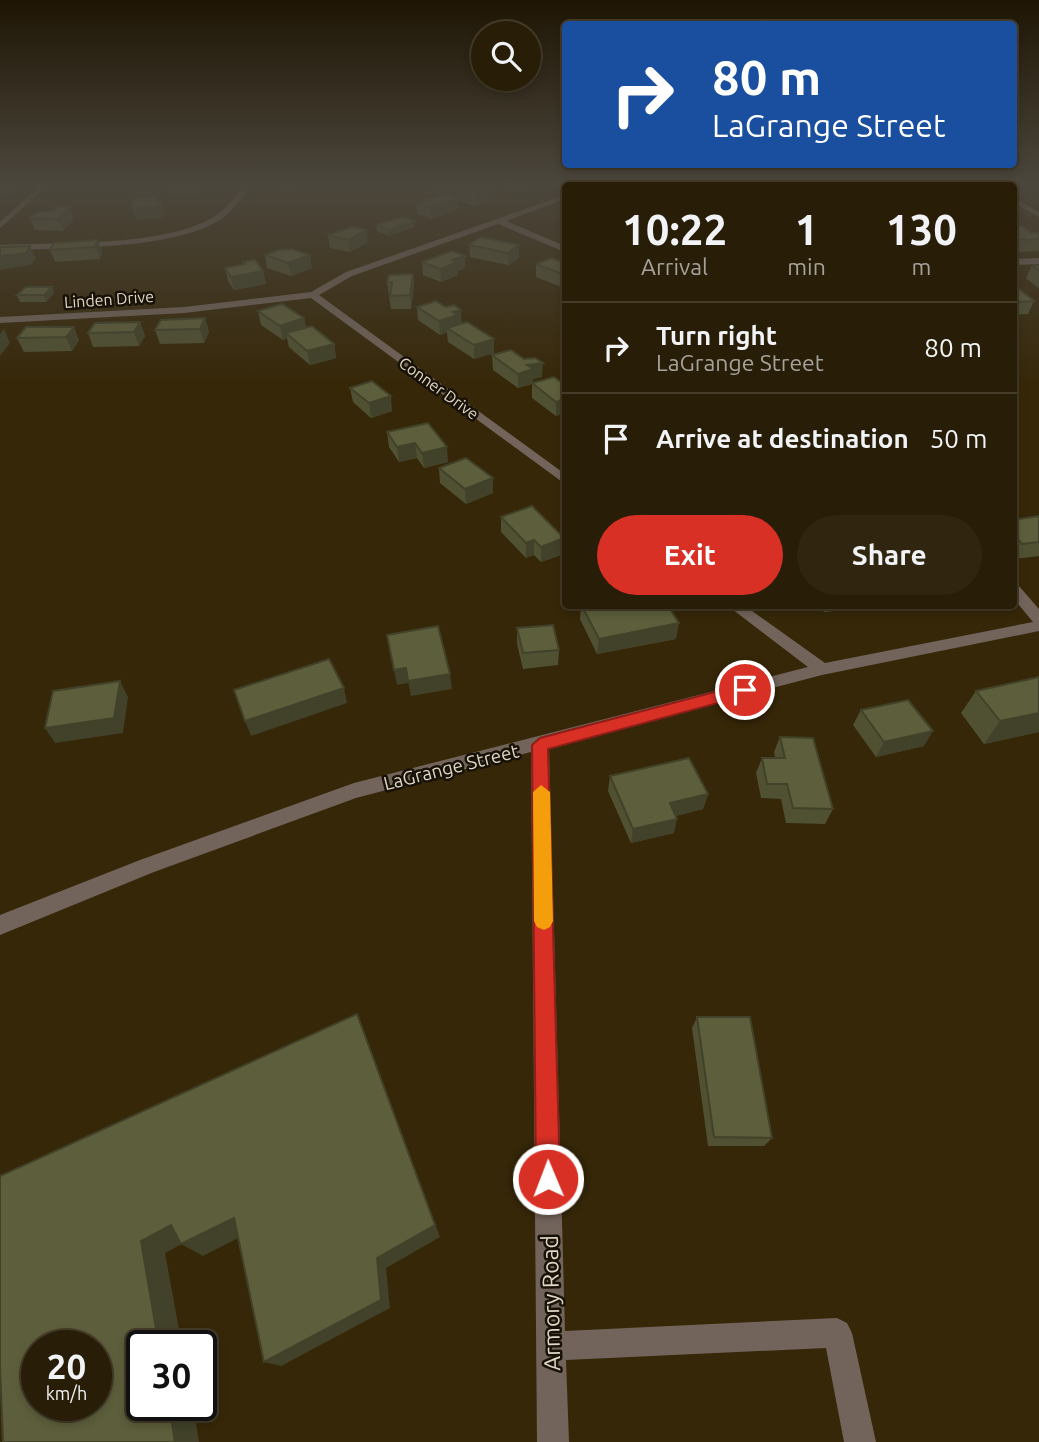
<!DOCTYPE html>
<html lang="en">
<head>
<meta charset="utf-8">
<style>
  body { margin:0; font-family:Ubuntu,sans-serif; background:#302610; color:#f1f3f6; height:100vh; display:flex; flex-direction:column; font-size:26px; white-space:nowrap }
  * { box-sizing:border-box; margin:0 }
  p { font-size:23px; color:#a5a29b }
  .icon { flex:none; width:38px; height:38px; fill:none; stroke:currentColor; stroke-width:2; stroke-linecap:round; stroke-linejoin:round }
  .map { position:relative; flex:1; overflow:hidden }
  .side { position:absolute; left:562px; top:182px; width:455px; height:427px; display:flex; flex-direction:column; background:#281d06; border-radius:7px; box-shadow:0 4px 10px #0003,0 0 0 2px #443b28 }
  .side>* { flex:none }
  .banner { position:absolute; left:562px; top:21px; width:455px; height:147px; border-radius:7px; box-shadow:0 4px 10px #0003,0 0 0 2px #443b28; background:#1a4fa0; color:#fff; overflow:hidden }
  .controls { position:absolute; left:471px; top:21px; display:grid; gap:14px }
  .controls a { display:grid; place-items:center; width:70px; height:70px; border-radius:50%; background:#281d06; box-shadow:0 4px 10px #0003,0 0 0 2px #443b28; font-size:35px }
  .speed { position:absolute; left:21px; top:1330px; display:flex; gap:14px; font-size:35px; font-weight:700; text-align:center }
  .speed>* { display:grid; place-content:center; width:91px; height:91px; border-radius:50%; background:#281d06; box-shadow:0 4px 10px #0003,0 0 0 2px #443b28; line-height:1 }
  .speed small { font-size:18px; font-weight:400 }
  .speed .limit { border:4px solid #111; border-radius:10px; background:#fff; color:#111 }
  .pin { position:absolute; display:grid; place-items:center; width:60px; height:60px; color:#fff; margin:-30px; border:4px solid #fff; border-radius:50%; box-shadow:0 2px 7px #0007 }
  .me { position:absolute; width:77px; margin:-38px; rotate:359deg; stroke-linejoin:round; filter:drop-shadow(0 0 5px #0008) }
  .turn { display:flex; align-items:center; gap:24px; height:147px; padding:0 35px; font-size:32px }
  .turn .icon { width:91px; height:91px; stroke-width:2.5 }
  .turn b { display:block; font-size:49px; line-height:60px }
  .eta { display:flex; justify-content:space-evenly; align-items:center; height:119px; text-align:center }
  .eta b { font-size:42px; font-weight:700; line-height:49px }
  .primary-button { display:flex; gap:14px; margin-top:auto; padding:14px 35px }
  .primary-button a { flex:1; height:80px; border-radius:42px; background:#d93025; color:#fff; font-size:28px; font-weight:700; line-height:80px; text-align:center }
  .primary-button a+a { background:#302610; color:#f1f3f6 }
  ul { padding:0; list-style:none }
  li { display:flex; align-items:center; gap:21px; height:91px; padding:0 35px; border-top:2px solid #443b28 }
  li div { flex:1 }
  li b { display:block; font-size:26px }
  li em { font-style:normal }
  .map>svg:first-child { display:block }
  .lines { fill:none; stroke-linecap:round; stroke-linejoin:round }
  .minor { fill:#72645b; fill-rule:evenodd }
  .wall { fill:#505133 }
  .shaded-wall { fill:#414229 }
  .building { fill:#5d5e3b; stroke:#414229; stroke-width:2; fill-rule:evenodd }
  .route { fill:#d93025; stroke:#8d1f18; stroke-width:2 }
  .slow { fill:#f59e0b }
  .labels { text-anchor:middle; stroke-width:5; stroke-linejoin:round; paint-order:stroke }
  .far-street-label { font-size:16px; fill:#dfd6c5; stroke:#181206 }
  .street-label { font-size:19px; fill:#dfd6c5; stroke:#181206 }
  .near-street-label { font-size:23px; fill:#dfd6c5; stroke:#181206 }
</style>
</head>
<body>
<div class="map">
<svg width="1039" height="1442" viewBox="0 0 1039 1442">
  <rect width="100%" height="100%" fill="#362708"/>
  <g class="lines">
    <g class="minor">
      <polygon points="43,183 51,183 0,228 0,222"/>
      <path d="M245,183H253C243,196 234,210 221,219C174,251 58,247 0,251V245C59,242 161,247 212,218C226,210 235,196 245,183Z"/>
      <polygon points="612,183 624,183 607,186"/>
      <polygon points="981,183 990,183 992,186 984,186"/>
      <polygon points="565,195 565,199 506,221 565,246 565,252 498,224 352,276 319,295 565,474 565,484 311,298 184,313 0,323 0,317 184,307 311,292 346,272"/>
      <polygon points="1013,198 1039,212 1039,217 1013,203"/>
      <polygon points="1039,258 1039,264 1013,265 1013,259"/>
      <polygon points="1013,583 1018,585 1039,609 1039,631 822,675 549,747 565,1331 837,1318 847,1323 852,1333 876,1442 844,1442 826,1348 566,1360 569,1442 537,1442 531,752 356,798 154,872 0,935 0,915 140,860 354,783 808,667 728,606 745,606 825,663 1033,622 1013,598"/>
    </g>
  </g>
  <g class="wall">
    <polygon points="82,183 100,183 98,185 83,185"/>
    <polygon points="204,183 204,186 197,195 171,195 168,184"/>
    <polygon points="273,183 299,183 297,187 288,190 274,187"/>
    <polygon points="501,183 538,183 538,185 514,192 501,188"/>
    <rect x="710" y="183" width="39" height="3"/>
    <rect x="785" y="183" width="36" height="3"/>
    <polygon points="828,183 870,183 869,186 829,186"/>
    <polygon points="454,186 454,192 449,195 457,198 457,188 495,188 495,199 475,206 457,200 458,209 431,219 417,214 416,203 437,196 434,195 433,189"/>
    <polygon points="30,218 74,219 63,231 35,230"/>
    <polygon points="414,221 414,227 389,236 377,231 376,225"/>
    <polygon points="1013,226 1031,233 1039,233 1039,251 1013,252"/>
    <polygon points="328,235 368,242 350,252 330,248"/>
    <polygon points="98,240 102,253 100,259 55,262 50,250"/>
    <polygon points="469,245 519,245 519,258 508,265 470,257"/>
    <polygon points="265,255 312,268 291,276 267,268"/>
    <polygon points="243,262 263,271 266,284 234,290 228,281 225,268 244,265"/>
    <polygon points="422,262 465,268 458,271 458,275 441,282 423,275"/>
    <polygon points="565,263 565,288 564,288 536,277 536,264"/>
    <polygon points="1032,265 1039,265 1039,288 1038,288 1026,278"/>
    <polygon points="413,274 414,287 411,309 391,309 387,282"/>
    <polygon points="52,287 54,293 46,302 20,302 17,295"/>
    <polygon points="1013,289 1034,301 1028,314 1014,315"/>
    <polygon points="417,307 462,323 494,353 474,359 448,342 447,332 440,335 418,320"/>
    <polygon points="258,311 304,318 306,328 334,344 336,358 310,365 289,347 287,338 283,340 261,325"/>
    <polygon points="205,318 209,332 204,343 160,344 155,330"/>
    <polygon points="140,322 145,336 139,346 93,347 88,333"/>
    <polygon points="26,327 79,340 72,351 24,352 17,338"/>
    <polygon points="492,355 542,377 533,379 533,383 565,385 565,413 556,416 532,398 532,384 518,388 493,370"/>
    <polygon points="350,388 392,411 371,418 353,402"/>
    <polygon points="428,423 448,462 424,468 417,458 399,462 389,447 387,432"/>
    <polygon points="439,468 493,478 493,493 466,504 440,483"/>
    <polygon points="1039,516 1039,556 1014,559 1013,520"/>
    <polygon points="501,517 564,538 564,554 541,562 534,555 526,558 501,532"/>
    <polygon points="581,606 668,606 676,639 597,654 580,619"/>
    <polygon points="819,606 855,606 853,609 824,612"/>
    <polygon points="517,628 559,650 558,665 523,669 517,644"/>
    <polygon points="1039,677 1039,732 984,744 961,713 976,691"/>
    <polygon points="861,710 924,746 876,757 853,725"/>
    <polygon points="780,737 833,809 825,824 786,823 781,799 761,798 756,773 762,758 775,758 774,752"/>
    <polygon points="610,776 708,794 703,809 676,816 674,833 631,843 608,791"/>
    <polygon points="697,1017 772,1138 764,1146 708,1146 692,1028"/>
  </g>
  <g class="shaded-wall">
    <polygon points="3,183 13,183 15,189 0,201 0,186"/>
    <polygon points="204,183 204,186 197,195 194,184"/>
    <polygon points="287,183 299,183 297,187 288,190"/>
    <polygon points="514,183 538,183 538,185 514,192"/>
    <polygon points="454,186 454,192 446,197 446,191"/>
    <polygon points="495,188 495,199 475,206 475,194"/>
    <polygon points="156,196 159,206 161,200 164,212 163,218 136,220 132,208 156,200"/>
    <polygon points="457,198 458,209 431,219 430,207"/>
    <polygon points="70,207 74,219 63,231 58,219"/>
    <polygon points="414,221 414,227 389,236 388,230"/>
    <polygon points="366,230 368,242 350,252 348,240"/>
    <polygon points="98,240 102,253 100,259 95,247"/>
    <polygon points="519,245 519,258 508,265 508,253"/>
    <polygon points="30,246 36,258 31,265 0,270 0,256"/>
    <polygon points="310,255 312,268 291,276 288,263"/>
    <polygon points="465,256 465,268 458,271 458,275 441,282 440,269 452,260"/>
    <polygon points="263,271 266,284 234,290 231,277"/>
    <polygon points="413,274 414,287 411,309 410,295"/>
    <polygon points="52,287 54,293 46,302 44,295"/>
    <polygon points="461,310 462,323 447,328 447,332 440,335 439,321 453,312"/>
    <polygon points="205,318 209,332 204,343 200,329"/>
    <polygon points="304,318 307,332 286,333 287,338 283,340 280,326"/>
    <polygon points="140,322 145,336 139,346 134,332"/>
    <polygon points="74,327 79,340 72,351 66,337"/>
    <polygon points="4,329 10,343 0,356 0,334"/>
    <polygon points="494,339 494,353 474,359 474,345"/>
    <polygon points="334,344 336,358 310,365 307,351"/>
    <polygon points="543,363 542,377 533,379 533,383 518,388 518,374 527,365"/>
    <polygon points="391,396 392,411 371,418 369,403"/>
    <polygon points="565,399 565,413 556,416 556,402"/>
    <polygon points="415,443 417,458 399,462 397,447"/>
    <polygon points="447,447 448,462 424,468 422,453"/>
    <polygon points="493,478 493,493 466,504 465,489"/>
    <polygon points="564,538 564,554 541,562 541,547"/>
    <polygon points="534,540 534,555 526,558 526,543"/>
    <polygon points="679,623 676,639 597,654 599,639"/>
    <polygon points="406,668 408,683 397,685 394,670"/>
    <polygon points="450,674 452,689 411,696 408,681"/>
    <polygon points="120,681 128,697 123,733 55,743 45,728"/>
    <polygon points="344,688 347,703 251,736 245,721"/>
    <polygon points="1039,713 1039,732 984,744 1000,721"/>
    <polygon points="933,731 924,746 876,757 884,742"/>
    <polygon points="708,794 703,809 666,818 670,803"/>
    <polygon points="677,819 674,833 631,843 633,829"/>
    <polygon points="357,1014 440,1237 386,1268 390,1308 281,1366 264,1362 377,1258"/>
    <polygon points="234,1218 252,1231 203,1256 181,1244"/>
    <polygon points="171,1225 193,1238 165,1253 182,1346 159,1346 141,1241"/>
    <polygon points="169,1405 193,1405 199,1442 175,1442"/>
  </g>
  <g class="building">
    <polygon points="481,183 495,188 475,194 457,188"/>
    <polygon points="654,183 695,183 698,184 689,186 657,186"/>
    <polygon points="715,183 742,183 743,185 716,185"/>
    <polygon points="442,184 454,186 446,191 433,189"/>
    <polygon points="443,193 457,198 430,207 416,203"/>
    <polygon points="156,196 156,200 161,200 160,206 132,208 134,198"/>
    <polygon points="56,207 70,207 58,219 30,218 37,212 52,211"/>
    <polygon points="402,217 414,221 388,230 376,225"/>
    <polygon points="1013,226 1022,226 1031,233 1039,233 1039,239 1013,240"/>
    <polygon points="352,227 366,230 348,240 328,235"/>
    <polygon points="481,237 519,245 508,253 469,245"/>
    <polygon points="98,240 95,247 50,250 54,243"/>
    <polygon points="30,246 26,253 0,256 0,247"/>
    <polygon points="291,249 310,255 288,263 265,255 278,250"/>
    <polygon points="452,251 465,256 452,260 458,262 440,269 422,262"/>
    <polygon points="552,258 565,263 565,275 536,264"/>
    <polygon points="255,260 263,271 231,277 225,268 245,264 243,262"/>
    <polygon points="1032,265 1039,265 1039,271"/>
    <polygon points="413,274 410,295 390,296 392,282 387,282 389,275"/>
    <polygon points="26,287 52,287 44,295 17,295"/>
    <polygon points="1013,289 1019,289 1034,301 1020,302 1013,296"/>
    <polygon points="436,301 446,307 454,305 461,310 453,312 458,315 439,321 417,307"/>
    <polygon points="282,304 304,318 280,326 258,311"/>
    <polygon points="205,318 200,329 155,330 161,320"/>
    <polygon points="140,322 134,332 88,333 95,323"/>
    <polygon points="467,322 494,339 474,345 447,328"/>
    <polygon points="312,326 334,344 307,351 286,333"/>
    <polygon points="26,327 74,327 66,337 17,338"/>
    <polygon points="511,350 524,359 535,358 543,363 527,365 533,369 518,374 492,355"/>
    <polygon points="554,377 565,385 565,399 556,402 532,383"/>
    <polygon points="372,381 391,396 369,403 350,388"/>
    <polygon points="428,423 447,447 422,453 415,443 397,447 387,432"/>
    <polygon points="466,458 493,478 465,489 439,468"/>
    <polygon points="532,506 564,538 541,547 534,540 526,543 501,517"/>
    <polygon points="1039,516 1039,542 1022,544 1013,534 1013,520"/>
    <polygon points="582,606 668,606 679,623 599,639"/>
    <polygon points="553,625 559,650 523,653 517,628"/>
    <polygon points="438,626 450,674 408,681 406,668 394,670 387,635"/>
    <polygon points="329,659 344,688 245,721 234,690"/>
    <polygon points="1039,677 1039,713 1000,721 976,691"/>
    <polygon points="120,681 114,718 45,728 53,691"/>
    <polygon points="908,700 933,731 884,742 861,710"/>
    <polygon points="780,737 813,738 833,809 793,808 787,784 767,784 762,758 785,758"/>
    <polygon points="689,758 708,794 670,803 677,819 633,829 610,776"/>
    <path d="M357,1014L435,1225L377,1258L381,1300L264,1362L234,1218L181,1244L171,1225L141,1241L159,1346H142V1405H169L175,1442H3L0,1367V1176ZM37,1346H96V1405H37Z"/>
    <polygon points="697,1017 750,1017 772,1138 714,1137"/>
  </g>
  <linearGradient id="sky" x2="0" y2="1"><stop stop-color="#1e1504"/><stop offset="0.48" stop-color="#4c473d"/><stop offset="1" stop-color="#4c473d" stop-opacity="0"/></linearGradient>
  <rect width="1039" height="385" fill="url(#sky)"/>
  <polygon class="route" points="745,684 751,686 751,694 548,749 560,1179 557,1187 548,1191 540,1187 536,1179 532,745 540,738"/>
  <polygon class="slow" points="541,785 550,792 553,921 550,927 544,930 537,927 534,921 533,792"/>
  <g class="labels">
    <g class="far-street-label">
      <text transform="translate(109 299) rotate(-4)" y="6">Linden Drive</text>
      <text transform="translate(439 388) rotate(36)" y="6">Conner Drive</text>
    </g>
    <g class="street-label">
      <text transform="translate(451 767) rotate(-14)" y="7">LaGrange Street</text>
    </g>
    <g class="near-street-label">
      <text transform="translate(551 1303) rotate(-91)" y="8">Armory Road</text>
    </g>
  </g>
</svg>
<div class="controls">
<a><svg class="icon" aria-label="search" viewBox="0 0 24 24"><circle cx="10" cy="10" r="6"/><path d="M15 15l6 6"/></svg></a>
</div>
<div class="speed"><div>20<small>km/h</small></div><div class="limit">30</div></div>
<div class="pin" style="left:745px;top:690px;background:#d93025"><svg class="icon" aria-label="arrive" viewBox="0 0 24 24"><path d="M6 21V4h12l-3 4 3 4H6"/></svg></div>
<svg class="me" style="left:548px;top:1179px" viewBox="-20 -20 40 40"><circle r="17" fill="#d93025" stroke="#fff" stroke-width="3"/><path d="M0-11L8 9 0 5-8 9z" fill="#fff"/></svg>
<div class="banner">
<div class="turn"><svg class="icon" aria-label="right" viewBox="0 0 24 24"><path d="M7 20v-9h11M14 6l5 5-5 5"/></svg><div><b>80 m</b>LaGrange Street</div></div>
</div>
<section class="side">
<div class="eta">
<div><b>10:22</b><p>Arrival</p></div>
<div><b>1</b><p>min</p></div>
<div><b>130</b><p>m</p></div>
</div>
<ul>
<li><svg class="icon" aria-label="right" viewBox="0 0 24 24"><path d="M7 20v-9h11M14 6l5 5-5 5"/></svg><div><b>Turn right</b><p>LaGrange Street</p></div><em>80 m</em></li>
<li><svg class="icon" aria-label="arrive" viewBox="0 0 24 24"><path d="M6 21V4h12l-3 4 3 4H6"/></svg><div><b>Arrive at destination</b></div><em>50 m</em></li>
</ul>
<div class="primary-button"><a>Exit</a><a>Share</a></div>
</section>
</div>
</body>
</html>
